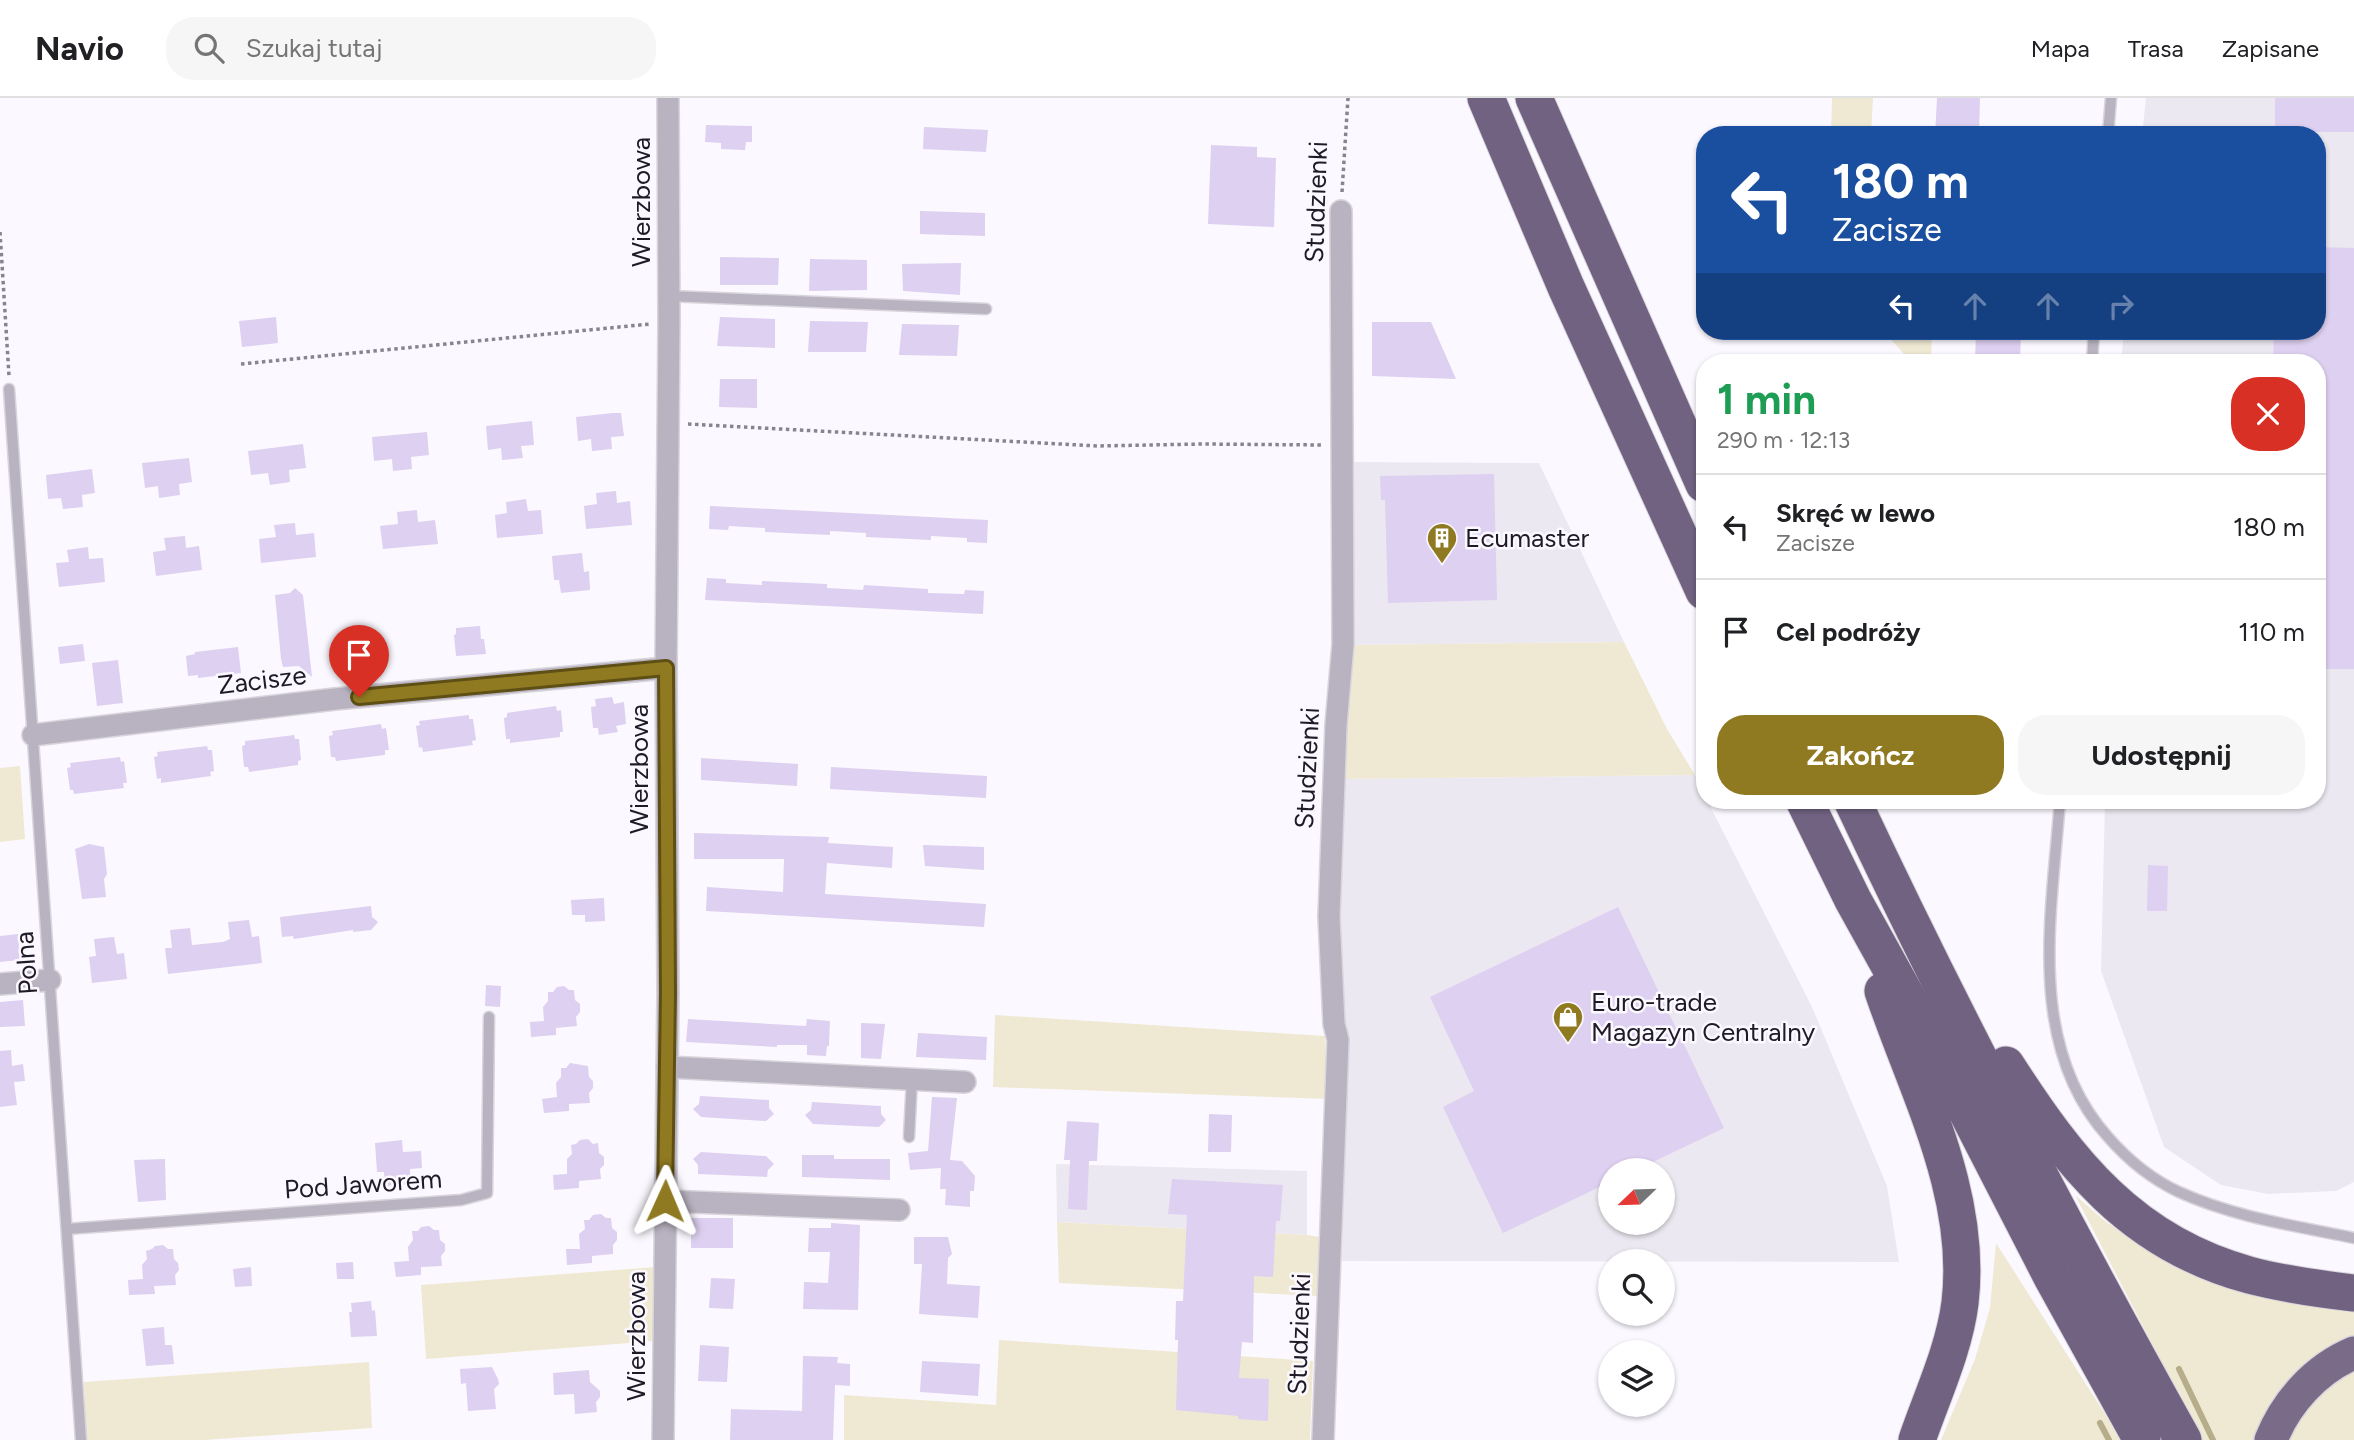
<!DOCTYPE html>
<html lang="pl">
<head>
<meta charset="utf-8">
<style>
  body { margin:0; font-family:Figtree,sans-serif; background:#f6f6f6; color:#202124; height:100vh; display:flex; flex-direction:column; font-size:26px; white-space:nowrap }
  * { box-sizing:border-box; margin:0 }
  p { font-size:23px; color:#757577 }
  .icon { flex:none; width:38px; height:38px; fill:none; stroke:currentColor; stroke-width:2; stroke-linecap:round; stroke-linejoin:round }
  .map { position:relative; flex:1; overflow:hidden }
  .panel { position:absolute; left:1696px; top:256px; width:630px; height:455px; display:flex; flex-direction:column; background:#fff; border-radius:28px; box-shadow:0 2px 5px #0004 }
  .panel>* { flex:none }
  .hud { position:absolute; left:1696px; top:28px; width:630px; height:214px; border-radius:28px; box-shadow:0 2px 5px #0004; background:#1a4fa0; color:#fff; overflow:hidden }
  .needle { width:46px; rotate:247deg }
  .tools { position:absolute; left:1598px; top:1060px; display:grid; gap:14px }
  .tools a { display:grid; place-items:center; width:77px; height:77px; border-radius:50%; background:#fff; box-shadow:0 2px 5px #0004; font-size:35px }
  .pin { position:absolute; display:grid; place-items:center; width:60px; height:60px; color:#fff; margin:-72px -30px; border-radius:50% 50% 50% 0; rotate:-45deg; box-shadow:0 0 7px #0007 }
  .pin .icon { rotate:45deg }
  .me { position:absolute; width:77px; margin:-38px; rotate:1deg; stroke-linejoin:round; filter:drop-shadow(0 0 5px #0008) }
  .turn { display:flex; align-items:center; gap:24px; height:147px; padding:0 21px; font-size:32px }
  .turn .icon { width:91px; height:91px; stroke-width:2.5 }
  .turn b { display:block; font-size:49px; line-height:60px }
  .lanes { display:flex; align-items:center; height:66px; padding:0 21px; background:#0003; justify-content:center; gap:35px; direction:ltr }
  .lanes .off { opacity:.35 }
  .round { display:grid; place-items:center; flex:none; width:74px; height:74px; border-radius:28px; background:#f6f6f6 }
  .head { display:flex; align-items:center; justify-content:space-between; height:119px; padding:0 21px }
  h1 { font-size:42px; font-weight:700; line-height:52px; color:#1e9e55 }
  .button { display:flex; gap:14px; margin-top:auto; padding:14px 21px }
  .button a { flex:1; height:80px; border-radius:28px; background:#907a21; color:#fff; font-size:28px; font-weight:700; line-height:80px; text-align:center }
  .button a+a { background:#f6f6f6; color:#202124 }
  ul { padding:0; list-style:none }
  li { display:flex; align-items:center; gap:21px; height:105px; padding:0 21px; border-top:2px solid #e0e0e0 }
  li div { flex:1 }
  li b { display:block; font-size:26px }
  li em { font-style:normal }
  header { display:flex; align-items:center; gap:42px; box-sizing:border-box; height:98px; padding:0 35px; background:#fff; border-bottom:2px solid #e0e0e0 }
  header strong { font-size:33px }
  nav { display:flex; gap:38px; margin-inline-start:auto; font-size:24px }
  .search { width:490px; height:63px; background:#f6f6f6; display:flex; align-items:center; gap:18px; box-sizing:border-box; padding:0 24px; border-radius:28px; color:#757577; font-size:26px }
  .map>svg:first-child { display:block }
  .built { fill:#ece8f1; fill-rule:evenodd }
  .green { fill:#efe9d3 }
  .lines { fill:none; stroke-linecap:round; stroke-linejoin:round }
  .stream { stroke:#b6ad8b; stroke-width:6 }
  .building { fill:#ded0f0 }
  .service-casing { stroke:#d8d5dc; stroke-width:13 }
  .minor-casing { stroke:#d8d5dc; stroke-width:24 }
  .trunk-casing { stroke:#d8d5dc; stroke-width:36 }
  .motorway-casing { stroke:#d8d5dc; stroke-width:39 }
  .path { stroke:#88848d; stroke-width:3.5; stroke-dasharray:3.5 3.5; stroke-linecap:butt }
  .service { stroke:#b9b3c1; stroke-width:10 }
  .minor { stroke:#b9b3c1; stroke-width:21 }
  .trunk { stroke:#7a6c88; stroke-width:33 }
  .motorway { stroke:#706280; stroke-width:37 }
  .route-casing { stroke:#5e4f15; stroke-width:18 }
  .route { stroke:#907a21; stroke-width:12 }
  .labels { text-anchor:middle; stroke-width:5; stroke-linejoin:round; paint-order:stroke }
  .street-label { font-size:26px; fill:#1f1a25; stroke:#fbf9ff }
  .poi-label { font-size:26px; fill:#1f1a25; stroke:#fbf9ff; text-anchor:start }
</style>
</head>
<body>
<header>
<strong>Navio</strong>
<div class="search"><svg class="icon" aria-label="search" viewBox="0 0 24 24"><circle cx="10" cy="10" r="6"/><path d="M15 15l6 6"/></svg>Szukaj tutaj</div>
<nav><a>Mapa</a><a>Trasa</a><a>Zapisane</a></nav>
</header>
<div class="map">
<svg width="2354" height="1342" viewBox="0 0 2354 1342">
  <rect width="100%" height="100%" fill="#fbf9ff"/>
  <g class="built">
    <polygon points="2146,0 2354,0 2354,1084 2336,1093 2268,1096 2221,1087 2164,1049 2101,873 2105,702 2317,702 2317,264 2121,264 2124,233 2317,233 2317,37 2142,37"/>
    <polygon points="1348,364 1539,365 1624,544 1346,547"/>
    <path d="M1695,677L1704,696V702H1707L1812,909L1887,1088L1899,1164L1342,1163L1344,1065L1340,909L1335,820L1340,681ZM1610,1073H1662V1125H1610Z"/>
    <polygon points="1056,1066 1307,1073 1307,1137 1057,1124"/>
  </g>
  <g class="green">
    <polygon points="1832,0 1873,0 1871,37 1831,37"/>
    <polygon points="1887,233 1932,233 1931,264 1911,264 1887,237"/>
    <polygon points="1624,544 1667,631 1695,677 1340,681 1346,547"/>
    <polygon points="20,668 25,741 0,744 0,670"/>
    <polygon points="995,917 1325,938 1328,1001 993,989"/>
    <path d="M2075,1097L2106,1124L2169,1166L2203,1180L2354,1210V1240C2322,1261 2277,1282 2262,1320C2259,1326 2258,1335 2257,1342H2202Z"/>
    <polygon points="1057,1124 1307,1137 1320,1139 1317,1198 1059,1185"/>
    <polygon points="1996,1145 2107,1319 2120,1342 1941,1342 1975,1261 1990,1210"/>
    <polygon points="656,1169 655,1243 426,1261 421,1187"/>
    <polygon points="999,1242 1313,1263 1310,1342 844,1342 844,1297 996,1307"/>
    <polygon points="369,1264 372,1330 204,1342 86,1342 84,1284"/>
    <polygon points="2354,1269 2354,1342 2285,1342 2303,1312 2325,1290"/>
  </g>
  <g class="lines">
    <g class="stream">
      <polyline points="2179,1271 2213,1342"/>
      <polyline points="2100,1325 2109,1342"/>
    </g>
  </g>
  <g class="building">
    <polygon points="1937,0 1980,0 1979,37 1935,37"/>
    <rect x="2275" y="0" width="79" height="34"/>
    <polygon points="706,27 752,28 752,44 746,44 745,52 721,51 721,45 705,44"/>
    <polygon points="924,29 988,32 986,54 923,51"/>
    <polygon points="1211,47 1257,49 1257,59 1276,60 1274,129 1208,126"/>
    <polygon points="920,113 985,115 985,138 920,136"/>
    <polygon points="2317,149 2354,150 2354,571 2317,571 2317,264 2273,264 2274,233 2317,233"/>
    <polygon points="720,159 779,160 778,187 720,187"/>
    <polygon points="810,161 867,162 867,192 809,193"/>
    <polygon points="961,165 960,197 903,193 902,166"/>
    <polygon points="276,219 278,245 242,249 239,223"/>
    <polygon points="720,219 775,221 775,250 717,248"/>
    <polygon points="810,223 868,224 866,254 808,254"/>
    <polygon points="1372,224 1431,224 1456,281 1372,278"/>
    <polygon points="902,226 959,227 957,258 899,257"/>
    <polygon points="1976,233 2021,233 2020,264 1975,264"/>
    <polygon points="720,281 757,281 757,310 719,309"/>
    <polygon points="613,315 621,315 624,338 611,339 612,351 592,353 591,341 578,343 576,319"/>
    <polygon points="532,323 534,347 521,348 523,360 502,362 501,350 488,352 486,328"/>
    <polygon points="427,334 429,357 411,359 412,371 393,373 392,361 374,363 372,339"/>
    <polygon points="303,346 306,370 289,372 290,384 270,387 268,375 251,377 248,353"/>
    <polygon points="189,360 192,384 179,386 180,397 159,400 158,388 145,390 142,365"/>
    <polygon points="92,371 95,395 82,397 83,409 63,411 61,400 48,401 46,377"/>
    <polygon points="1494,376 1497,502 1388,505 1385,402 1381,402 1380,378"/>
    <polygon points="616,393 617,405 630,403 632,427 586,431 584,408 597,406 596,395"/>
    <polygon points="526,401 528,413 541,412 543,436 497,440 495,417 507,415 506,404"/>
    <polygon points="710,408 988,422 987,445 967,444 967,440 931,438 931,442 866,439 866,435 830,433 830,437 765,434 765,430 746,429 729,428 728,432 709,431"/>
    <polygon points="417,412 418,424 435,422 438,446 383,451 380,428 398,426 397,414"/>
    <polygon points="295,425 296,437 314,435 316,459 261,465 259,441 276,439 274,427"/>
    <polygon points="185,438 186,450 199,448 202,472 156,478 153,454 166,452 164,440"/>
    <polygon points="88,449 89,461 103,460 105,484 59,489 56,465 69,464 67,452"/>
    <polygon points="582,455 584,474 589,473 590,492 561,495 559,482 554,482 552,458"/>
    <polygon points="707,480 726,481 726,485 762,487 762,483 827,486 827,490 846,491 863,492 864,487 928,491 928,495 964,496 965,492 984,493 983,516 705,502"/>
    <polygon points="295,490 303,497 312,579 299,568 283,569 281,561 275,497 290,495"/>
    <polygon points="480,528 481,541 484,541 486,556 456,558 454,537 456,536 456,530"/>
    <polygon points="370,545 372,566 343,569 341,549"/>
    <polygon points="83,546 85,563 60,566 58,549"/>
    <polygon points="238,549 241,575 198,580 198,577 188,578 186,558 195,556 195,554"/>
    <polygon points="118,562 123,605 97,608 92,565"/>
    <polygon points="612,599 614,606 624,604 626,626 616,628 618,634 599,637 598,630 593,630 591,609 596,608 595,601"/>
    <polygon points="556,608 557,613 561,612 563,634 560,634 560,639 510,645 510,641 506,641 504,620 507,619 507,615"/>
    <polygon points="469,617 469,621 473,621 476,642 472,643 473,647 423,654 422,649 419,650 416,628 420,627 419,623"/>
    <polygon points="381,626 382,631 386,630 389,652 385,652 385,657 336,663 335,659 331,659 329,638 333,637 332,633"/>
    <polygon points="294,637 295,641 299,641 301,662 298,663 298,667 249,674 248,669 244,669 242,648 245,647 245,643"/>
    <polygon points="207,648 208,652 212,652 214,673 210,674 211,678 161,685 161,680 157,681 154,659 158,658 157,654"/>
    <polygon points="120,659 121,664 124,663 127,685 123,685 124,690 74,696 73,692 70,692 67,670 71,669 70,665"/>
    <polygon points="701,660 798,666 797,688 701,682"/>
    <polygon points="831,669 987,678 986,700 830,691"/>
    <polygon points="694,735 829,739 828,745 893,749 892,770 827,765 825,796 986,806 984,829 706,813 707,789 783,794 784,761 694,761"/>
    <polygon points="89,746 104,749 107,776 104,781 106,799 82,801 75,751"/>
    <polygon points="923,747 984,749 984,772 925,768"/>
    <polygon points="2148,767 2168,768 2167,813 2147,813"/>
    <polygon points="604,800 605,823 585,824 585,817 572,817 571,802"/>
    <polygon points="371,808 372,819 378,824 371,832 353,834 353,832 294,841 293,838 282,839 280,819"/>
    <polygon points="1618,809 1724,1030 1634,1073 1610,1073 1610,1084 1503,1135 1443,1009 1474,993 1430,899"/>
    <polygon points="249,822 252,839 259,838 262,865 168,876 165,850 172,850 170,832 190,830 192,847 223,844 230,841 228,824"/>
    <polygon points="18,836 20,862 0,864 0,838"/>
    <polygon points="114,839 117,856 124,855 127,881 92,885 89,859 96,858 94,841"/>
    <polygon points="486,887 501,888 500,909 485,908"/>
    <polygon points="564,888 569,892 574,892 575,902 580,906 580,914 576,919 577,928 556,930 556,937 531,939 530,924 544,923 543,909 548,903 548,894 553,894 557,889"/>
    <polygon points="23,902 25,928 0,929 0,904"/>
    <polygon points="688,921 806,928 807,921 830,923 829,948 827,948 826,958 807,957 807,947 777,947 777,949 686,944"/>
    <polygon points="861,925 885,926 881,961 861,960"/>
    <polygon points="918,935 987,939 986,962 916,959"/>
    <polygon points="11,952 12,968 23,966 25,983 14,984 17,1007 0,1009 0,953"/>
    <polygon points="570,965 588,968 589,979 593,983 593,990 589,995 590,1005 569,1006 569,1013 544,1015 542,1001 557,999 556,985 561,979 561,970 566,970"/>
    <polygon points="700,998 769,1002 769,1010 774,1016 766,1023 701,1019 693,1011 699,1006"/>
    <polygon points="932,999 957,1000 950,1062 962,1063 975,1078 974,1093 970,1093 970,1109 945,1107 946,1091 940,1091 941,1070 910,1072 908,1055 928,1053"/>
    <polygon points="812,1004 881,1008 881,1016 886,1022 879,1029 813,1026 805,1017 811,1012"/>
    <polygon points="1209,1016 1232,1017 1231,1054 1208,1054"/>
    <polygon points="1067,1023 1099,1025 1097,1063 1089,1063 1087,1112 1068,1111 1070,1062 1064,1062"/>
    <polygon points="588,1041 593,1046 598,1045 599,1055 604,1059 604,1067 600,1071 601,1081 579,1083 579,1090 554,1092 553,1077 567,1076 567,1061 572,1056 571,1047 576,1046 580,1042"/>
    <polygon points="402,1042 403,1054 421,1053 422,1070 410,1071 411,1086 385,1088 384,1074 377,1074 375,1045"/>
    <polygon points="701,1054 766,1058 774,1066 768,1072 767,1079 698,1076 698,1067 693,1061"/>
    <polygon points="802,1057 834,1057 834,1061 890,1061 890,1082 802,1079"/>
    <polygon points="165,1061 166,1102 138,1104 134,1062"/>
    <polygon points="1172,1081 1283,1087 1280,1123 1276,1123 1273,1179 1254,1178 1253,1245 1242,1244 1239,1280 1269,1281 1268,1323 1238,1321 1238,1318 1176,1312 1178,1242 1175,1242 1176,1203 1183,1203 1187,1117 1168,1116"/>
    <polygon points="601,1116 606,1120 611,1120 612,1130 617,1134 617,1142 613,1147 613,1156 592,1158 592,1165 567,1167 566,1151 580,1151 579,1136 585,1131 584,1122 589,1122 593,1117"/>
    <rect x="691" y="1120" width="42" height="30"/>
    <polygon points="831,1125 860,1127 858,1212 803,1211 804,1184 828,1185 830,1154 808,1154 809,1130 831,1130"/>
    <polygon points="429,1128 434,1132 439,1132 440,1142 445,1146 445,1153 441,1158 442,1168 421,1169 421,1177 396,1179 394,1164 409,1163 408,1149 413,1142 412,1133 418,1133 421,1129"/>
    <polygon points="914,1139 948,1139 952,1156 948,1160 947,1186 980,1188 978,1220 919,1216 922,1166 914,1166"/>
    <polygon points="163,1147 168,1151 173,1151 174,1161 178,1165 179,1172 175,1177 176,1187 154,1188 155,1196 129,1197 128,1182 143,1181 142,1167 147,1161 146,1153 152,1151 155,1148"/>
    <polygon points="353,1164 354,1181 337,1181 336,1165"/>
    <polygon points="251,1169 252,1188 235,1189 233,1171"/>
    <polygon points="711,1180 735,1181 733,1211 709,1210"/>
    <polygon points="371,1203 372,1213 375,1212 377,1238 351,1239 349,1214 352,1214 351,1205"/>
    <polygon points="164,1229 165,1247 172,1247 174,1266 146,1268 142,1231"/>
    <polygon points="700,1247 729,1249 727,1284 698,1283"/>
    <polygon points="803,1258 838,1259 837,1265 850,1266 850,1288 835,1287 833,1342 730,1342 731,1311 802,1313"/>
    <polygon points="922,1263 980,1266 978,1298 920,1294"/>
    <polygon points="492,1269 498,1281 499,1286 494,1291 496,1311 468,1313 466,1285 461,1286 460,1271"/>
    <polygon points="589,1272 590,1284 600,1293 600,1299 596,1304 597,1314 575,1316 574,1296 554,1297 553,1275"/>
  </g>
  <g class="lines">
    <g class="service-casing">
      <g id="service">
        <polyline points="2108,37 2111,0"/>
        <polyline points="669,198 986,211"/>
        <polyline points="2092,264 2094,233"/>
        <polyline points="9,291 81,1342"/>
        <path d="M2060,702C2052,814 2025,947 2108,1039C2128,1062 2151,1081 2179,1094C2234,1119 2295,1128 2354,1140"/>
        <polyline points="909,1039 912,981"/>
        <polyline points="67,1131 461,1102 487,1095 489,919"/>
      </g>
    </g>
    <g class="minor-casing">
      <g id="minor">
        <polyline points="33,637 335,601 666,570"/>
        <polyline points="0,886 50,882"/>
        <polyline points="667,969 965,984"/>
        <polyline points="665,1103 899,1112"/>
        <polyline points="663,1342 668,895 666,570 669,224 668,0"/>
        <polyline points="1323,1342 1338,942 1334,926 1329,819 1336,627 1343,546 1341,113"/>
      </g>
    </g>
    <g class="trunk-casing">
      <path id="trunk" d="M2271,1342C2286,1304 2316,1271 2354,1255"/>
    </g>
    <g class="motorway-casing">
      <g id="motorway">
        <polyline points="1486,0 1566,189 1704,493"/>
        <polyline points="1534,0 1704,386"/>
        <polyline points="1804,702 1853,802 1924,930 2052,1179 2142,1342"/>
        <path d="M1852,702C1954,919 2066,1132 2183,1342"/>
        <path d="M1883,893C1917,994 1973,1095 1960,1205C1954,1252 1932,1298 1917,1342"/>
        <path d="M2006,967C2069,1065 2131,1145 2249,1177C2283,1186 2319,1191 2354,1195"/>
      </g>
    </g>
    <g class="path">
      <polyline points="1342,94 1348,0"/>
      <polyline points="0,134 9,278"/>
      <polyline points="241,266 650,226"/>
      <polyline points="688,326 1097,348 1202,346 1324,347"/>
    </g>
    <use href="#service" class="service"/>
    <use href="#minor" class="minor"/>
    <use href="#trunk" class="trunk"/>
    <use href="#motorway" class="motorway"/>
  </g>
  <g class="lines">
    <g class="route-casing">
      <polyline id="route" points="359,599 666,570 668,895 665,1103"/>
    </g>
    <use href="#route" class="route"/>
  </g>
  <defs>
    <g id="building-pin" transform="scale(1.575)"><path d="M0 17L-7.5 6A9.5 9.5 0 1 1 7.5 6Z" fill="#907a21" stroke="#fbf9ff"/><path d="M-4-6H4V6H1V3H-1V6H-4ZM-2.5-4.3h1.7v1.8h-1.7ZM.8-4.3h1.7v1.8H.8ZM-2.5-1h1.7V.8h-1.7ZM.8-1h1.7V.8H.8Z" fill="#fff"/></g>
    <g id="shop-pin" transform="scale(1.575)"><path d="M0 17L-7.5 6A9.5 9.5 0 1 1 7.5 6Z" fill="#907a21" stroke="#fbf9ff"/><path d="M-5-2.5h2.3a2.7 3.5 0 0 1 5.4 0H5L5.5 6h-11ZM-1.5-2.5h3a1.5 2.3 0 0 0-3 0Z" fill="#fff"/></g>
  </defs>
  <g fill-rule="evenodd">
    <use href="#building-pin" x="1442" y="440"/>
    <use href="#shop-pin" x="1568" y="919"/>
  </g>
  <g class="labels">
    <g class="street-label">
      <text transform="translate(641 104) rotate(-90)" y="9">Wierzbowa</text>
      <text transform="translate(1316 104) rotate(-88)" y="9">Studzienki</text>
      <text transform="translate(262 582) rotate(-7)" y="9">Zacisze</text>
      <text transform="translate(1307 670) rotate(-87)" y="9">Studzienki</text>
      <text transform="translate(639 671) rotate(-90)" y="9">Wierzbowa</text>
      <text transform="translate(26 865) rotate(-94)" y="9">Polna</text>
      <text transform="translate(363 1086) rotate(-4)" y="9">Pod Jaworem</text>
      <text transform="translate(1299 1236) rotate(-88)" y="9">Studzienki</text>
      <text transform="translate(636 1238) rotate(-90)" y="9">Wierzbowa</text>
    </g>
    <g class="poi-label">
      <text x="1465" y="449">Ecumaster</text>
      <text x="1591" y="913">Euro-trade<tspan x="1591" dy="30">Magazyn Centralny</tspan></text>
    </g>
  </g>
</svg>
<div class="tools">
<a><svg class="needle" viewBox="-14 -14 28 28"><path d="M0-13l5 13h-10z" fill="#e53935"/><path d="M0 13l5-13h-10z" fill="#757577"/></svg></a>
<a><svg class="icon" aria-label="search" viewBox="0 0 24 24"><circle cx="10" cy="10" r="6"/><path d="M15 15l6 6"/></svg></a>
<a><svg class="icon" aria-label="layers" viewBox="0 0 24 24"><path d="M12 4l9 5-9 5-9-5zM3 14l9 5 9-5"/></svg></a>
</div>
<div class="pin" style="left:359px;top:599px;background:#d93025"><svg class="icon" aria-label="arrive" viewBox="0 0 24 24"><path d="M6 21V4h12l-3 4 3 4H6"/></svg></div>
<svg class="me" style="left:665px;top:1103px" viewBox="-20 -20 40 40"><path d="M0-17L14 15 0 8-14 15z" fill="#907a21" stroke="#fff" stroke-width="4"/></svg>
<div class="hud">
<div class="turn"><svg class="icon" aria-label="left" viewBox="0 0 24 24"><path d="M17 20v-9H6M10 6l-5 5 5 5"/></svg><div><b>180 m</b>Zacisze</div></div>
<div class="lanes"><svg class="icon" aria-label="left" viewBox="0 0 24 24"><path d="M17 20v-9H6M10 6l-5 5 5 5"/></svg><svg class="icon off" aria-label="ahead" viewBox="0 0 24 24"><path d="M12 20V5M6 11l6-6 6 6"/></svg><svg class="icon off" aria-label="ahead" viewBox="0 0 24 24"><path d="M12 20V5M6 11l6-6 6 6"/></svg><svg class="icon off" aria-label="right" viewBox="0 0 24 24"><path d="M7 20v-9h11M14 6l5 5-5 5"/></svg></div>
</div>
<section class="panel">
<div class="head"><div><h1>1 min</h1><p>290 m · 12:13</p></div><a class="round" style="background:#d93025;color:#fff"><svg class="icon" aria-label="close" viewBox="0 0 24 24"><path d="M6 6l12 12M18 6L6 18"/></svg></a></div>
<ul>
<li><svg class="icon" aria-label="left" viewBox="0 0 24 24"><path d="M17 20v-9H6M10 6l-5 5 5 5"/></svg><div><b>Skręć w lewo</b><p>Zacisze</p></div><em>180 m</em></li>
<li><svg class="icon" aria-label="arrive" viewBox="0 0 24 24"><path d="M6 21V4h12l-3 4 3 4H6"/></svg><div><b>Cel podróży</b></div><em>110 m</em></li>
</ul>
<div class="button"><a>Zakończ</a><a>Udostępnij</a></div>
</section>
</div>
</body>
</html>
